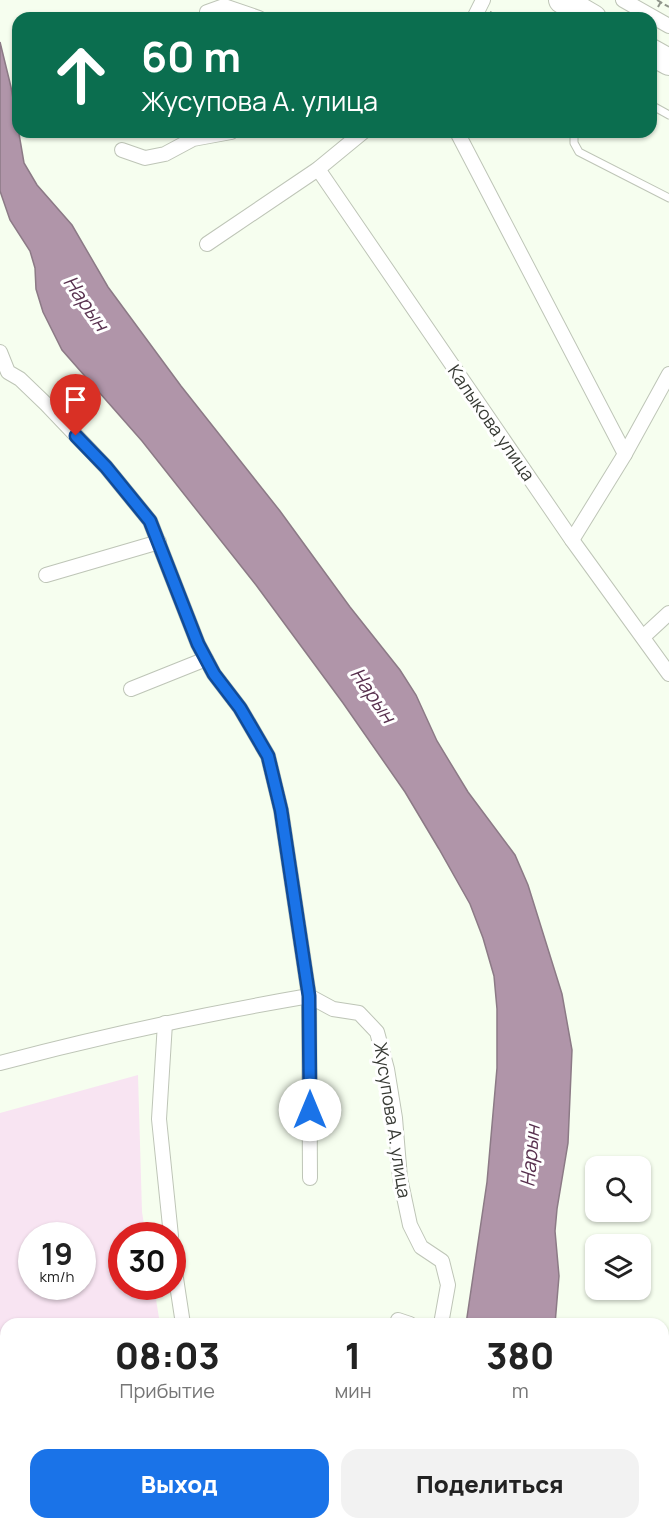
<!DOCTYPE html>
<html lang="ru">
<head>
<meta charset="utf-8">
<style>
  body { margin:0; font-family:Manrope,sans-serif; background:#f2f2f2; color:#222; height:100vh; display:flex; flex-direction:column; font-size:22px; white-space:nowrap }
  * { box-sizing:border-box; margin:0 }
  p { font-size:20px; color:#767676 }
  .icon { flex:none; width:33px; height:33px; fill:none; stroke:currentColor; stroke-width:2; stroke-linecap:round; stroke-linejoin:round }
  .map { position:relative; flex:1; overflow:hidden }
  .side { position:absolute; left:0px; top:1318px; width:669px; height:212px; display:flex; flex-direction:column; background:#fff; border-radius:18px 18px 0 0; box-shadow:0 2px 4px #0004 }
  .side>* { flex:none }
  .banner { position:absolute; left:12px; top:12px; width:645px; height:126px; border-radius:18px; box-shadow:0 2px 4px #0004; background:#0b6e4f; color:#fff; overflow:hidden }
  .buttons { position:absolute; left:585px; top:1156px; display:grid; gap:12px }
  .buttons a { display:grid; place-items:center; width:66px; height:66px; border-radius:12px; background:#fff; box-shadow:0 2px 4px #0004; font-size:30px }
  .speed { position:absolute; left:18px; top:1222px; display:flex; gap:12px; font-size:30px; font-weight:700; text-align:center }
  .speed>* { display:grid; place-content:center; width:78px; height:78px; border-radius:50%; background:#fff; box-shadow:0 2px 4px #0004; line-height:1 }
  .speed small { font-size:15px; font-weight:400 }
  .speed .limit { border:9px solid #d22; background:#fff; color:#111 }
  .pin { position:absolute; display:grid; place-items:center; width:51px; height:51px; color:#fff; margin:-62px -26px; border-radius:50% 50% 50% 0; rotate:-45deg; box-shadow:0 0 6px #0007 }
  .pin .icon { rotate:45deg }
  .me { position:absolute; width:66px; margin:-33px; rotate:0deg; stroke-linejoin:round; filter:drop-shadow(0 0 4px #0008) }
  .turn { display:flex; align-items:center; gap:21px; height:126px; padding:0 30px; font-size:27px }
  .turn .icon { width:78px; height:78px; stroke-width:2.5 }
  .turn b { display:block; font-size:42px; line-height:51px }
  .eta { display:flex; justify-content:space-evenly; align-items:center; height:102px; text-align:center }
  .eta b { font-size:36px; font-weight:800; line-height:42px }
  .primary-button { display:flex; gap:12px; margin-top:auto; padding:12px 30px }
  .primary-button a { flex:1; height:69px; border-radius:18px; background:#1a73e8; color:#fff; font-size:24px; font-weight:800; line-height:69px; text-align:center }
  .primary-button a+a { background:#f2f2f2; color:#222 }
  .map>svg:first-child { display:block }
  .green { fill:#f8e4f2; fill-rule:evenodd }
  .water { fill:#b095a9; stroke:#8c7a86; stroke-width:1.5 }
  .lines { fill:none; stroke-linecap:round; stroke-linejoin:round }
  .lane-casing { stroke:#bec5b7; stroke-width:9 }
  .street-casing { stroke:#bec5b7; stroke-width:16 }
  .highway-casing { stroke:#bec5b7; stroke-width:28 }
  .path { stroke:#90968b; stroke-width:2; stroke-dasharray:6 3; stroke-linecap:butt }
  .lane { stroke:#fff; stroke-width:7 }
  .street { stroke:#fff; stroke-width:14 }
  .highway { stroke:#fff; stroke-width:26 }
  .route-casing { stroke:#114b97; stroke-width:15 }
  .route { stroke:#1a73e8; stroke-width:10 }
  .labels { text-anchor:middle; stroke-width:6; stroke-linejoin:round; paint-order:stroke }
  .street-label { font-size:18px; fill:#373a34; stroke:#fff }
  .water-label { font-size:20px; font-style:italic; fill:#58304e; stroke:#fff }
</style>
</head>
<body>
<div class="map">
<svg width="669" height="1529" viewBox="0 0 669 1529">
  <rect width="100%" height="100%" fill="#f6feef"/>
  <path class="green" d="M138,1075L142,1212L146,1236H122V1287H154L160,1324H6V1524H191L192,1529H0V1113ZM32,1236H82V1287H32Z"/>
  <g class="water">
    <polygon points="0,42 11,87 24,163 37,185 72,225 108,287 181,386 280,511 350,607 400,670 416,695 437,741 468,792 515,855 528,885 562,994 572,1050 568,1143 557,1209 555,1231 559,1276 555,1324 466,1324 487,1182 497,1068 497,1009 494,976 483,938 470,904 439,849 405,792 343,703 256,585 142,441 62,350 43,312 36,289 35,268 30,251 10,220 0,191"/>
    <polygon points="437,1524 534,1524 533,1529 436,1529"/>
  </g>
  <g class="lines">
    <g class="lane-casing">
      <g id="lane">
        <polyline points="651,105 669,115"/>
        <polyline points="574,132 574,143 579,152 669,198"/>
      </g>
    </g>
    <g class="street-casing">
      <g id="street">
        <polyline points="623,0 669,26"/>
        <polyline points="206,18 207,12 224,6 259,18"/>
        <polyline points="474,18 483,0"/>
        <polyline points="457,132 625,454"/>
        <polyline points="122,150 145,158 165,154 193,139 231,132"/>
        <polyline points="318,169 572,540 669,674"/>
        <polyline points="207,244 318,169 363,132"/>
        <polyline points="0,352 8,372 20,379 46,404 106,467 150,521 198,644 214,674 240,708 268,756 281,810 309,996 333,1009 359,1013 377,1032 387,1069 395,1118 400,1178 410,1225 421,1247 442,1261 448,1285 441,1324"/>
        <polyline points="572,540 625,454 669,374"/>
        <polyline points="46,575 159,542"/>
        <polyline points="643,637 669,613"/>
        <polyline points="131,689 206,659"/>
        <polyline points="165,1023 159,1119 171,1236"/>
        <path d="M0,1063C102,1036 205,1014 309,996L310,1178"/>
        <polyline points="172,1252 183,1324"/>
        <polyline points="398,1320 410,1324"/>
        <polyline points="208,1524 208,1529"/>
        <polyline points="408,1524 409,1529"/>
      </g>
    </g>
    <g class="highway-casing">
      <g id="highway">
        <polyline points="562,0 593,18"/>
        <polyline points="651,52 669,62"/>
      </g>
    </g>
    <g class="path">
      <polyline points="657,0 669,7"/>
      <polyline points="658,7 662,0"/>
      <polyline points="490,12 501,18"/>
    </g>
    <use href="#lane" class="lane"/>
    <use href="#street" class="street"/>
    <use href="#highway" class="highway"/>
  </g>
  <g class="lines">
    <g class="route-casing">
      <polyline id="route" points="76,436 106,467 150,521 198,644 214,674 240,708 268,756 281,810 309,996 310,1110"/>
    </g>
    <use href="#route" class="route"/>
  </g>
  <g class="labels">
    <g class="street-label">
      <text transform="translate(491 423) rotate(55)" y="6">Калыкова улица</text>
      <text transform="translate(392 1120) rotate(81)" y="6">Жусупова А. улица</text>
    </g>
    <g class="water-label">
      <text transform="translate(86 303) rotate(55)" y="7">Нарын</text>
      <text transform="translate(373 695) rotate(55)" y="7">Нарын</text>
      <text transform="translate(530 1156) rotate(-85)" y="7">Нарын</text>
    </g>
  </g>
</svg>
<div class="buttons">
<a><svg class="icon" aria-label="search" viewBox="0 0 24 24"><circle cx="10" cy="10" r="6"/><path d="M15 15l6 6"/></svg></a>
<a><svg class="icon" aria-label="layers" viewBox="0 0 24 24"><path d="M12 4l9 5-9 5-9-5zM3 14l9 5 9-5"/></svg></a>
</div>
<div class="speed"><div>19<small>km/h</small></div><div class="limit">30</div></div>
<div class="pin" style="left:76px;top:436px;background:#d93025"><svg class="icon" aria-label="arrive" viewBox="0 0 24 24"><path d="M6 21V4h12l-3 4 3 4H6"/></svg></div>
<svg class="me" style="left:310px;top:1110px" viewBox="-20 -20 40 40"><circle r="19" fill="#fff"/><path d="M0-13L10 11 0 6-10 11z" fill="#1a73e8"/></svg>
<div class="banner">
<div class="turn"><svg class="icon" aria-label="ahead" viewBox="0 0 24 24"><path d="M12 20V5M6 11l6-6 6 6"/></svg><div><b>60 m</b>Жусупова А. улица</div></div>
</div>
<section class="side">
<div class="eta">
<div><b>08:03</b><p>Прибытие</p></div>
<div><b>1</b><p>мин</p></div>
<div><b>380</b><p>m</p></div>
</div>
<div class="primary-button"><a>Выход</a><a>Поделиться</a></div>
</section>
</div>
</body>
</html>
